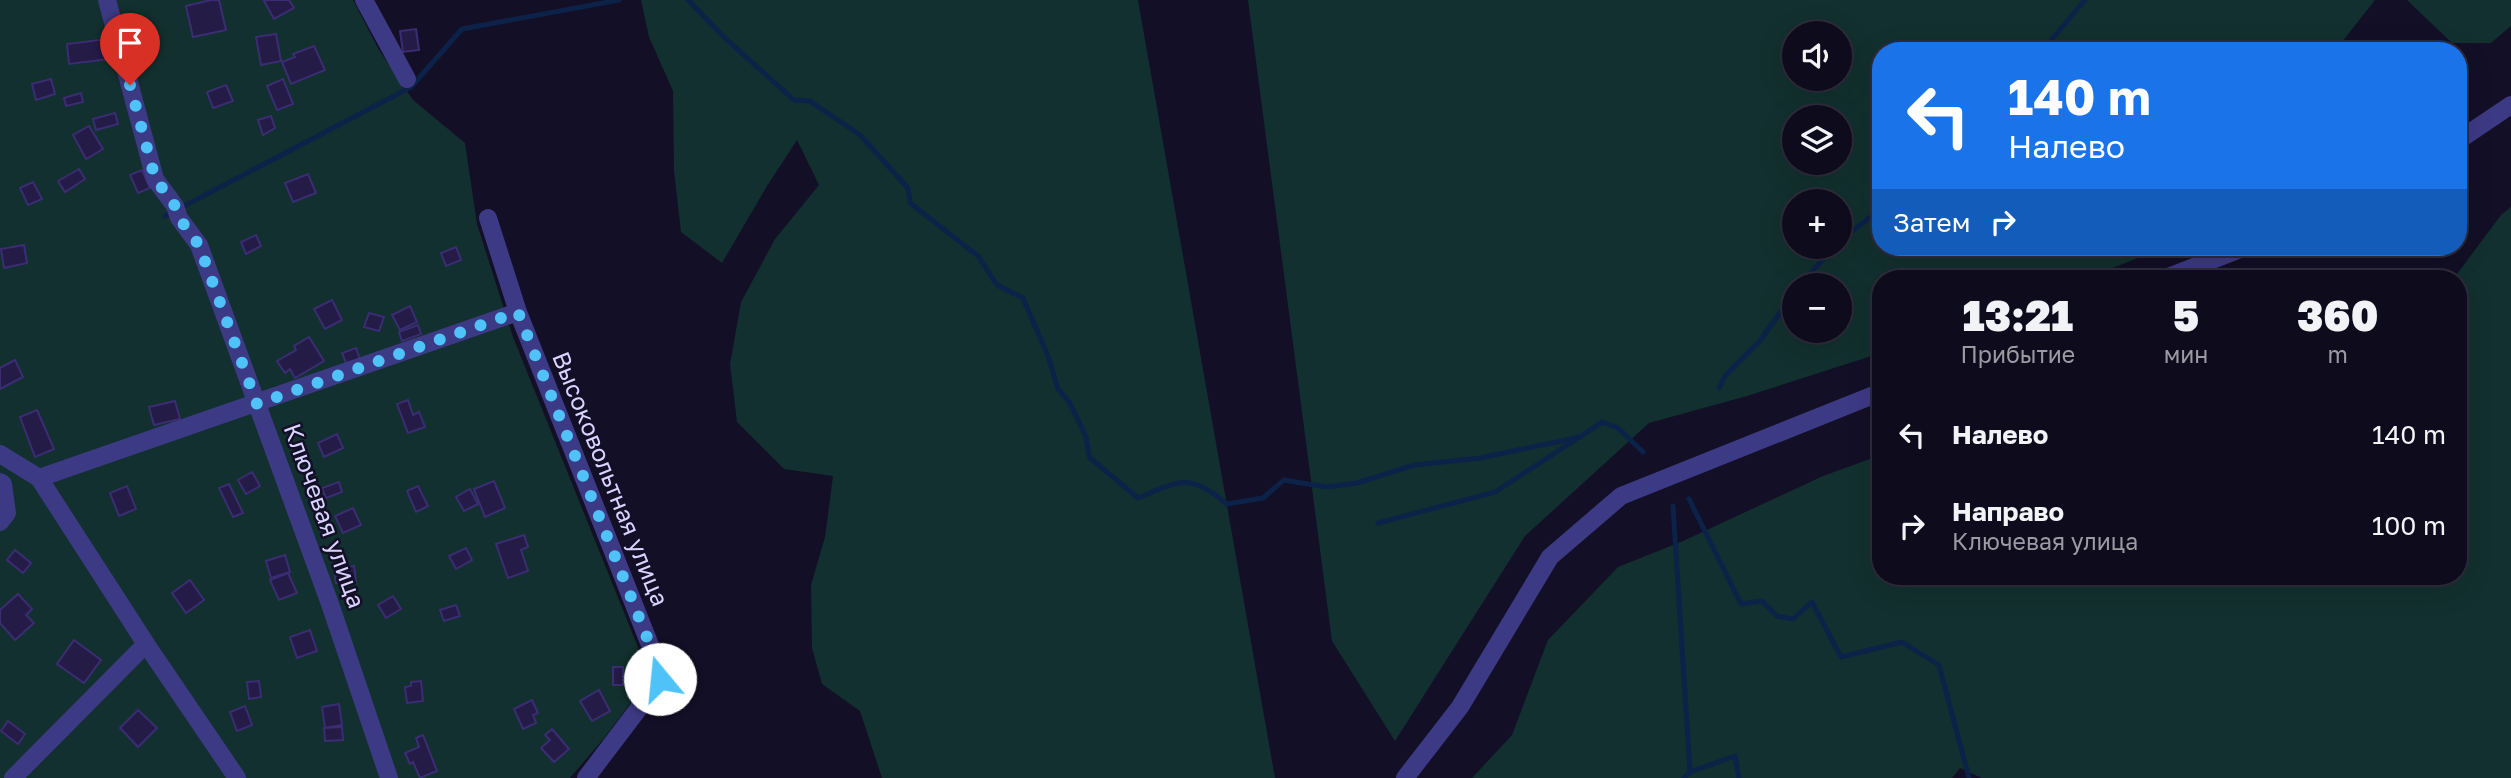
<!DOCTYPE html>
<html lang="ru">
<head>
<meta charset="utf-8">
<style>
  body { margin:0; font-family:"Golos Text",sans-serif; background:#1c1929; color:#f1f3f6; height:100vh; display:flex; flex-direction:column; font-size:26px; white-space:nowrap }
  * { box-sizing:border-box; margin:0 }
  p { font-size:23px; color:#9b9ba3 }
  .icon { flex:none; width:38px; height:38px; fill:none; stroke:currentColor; stroke-width:2; stroke-linecap:round; stroke-linejoin:round }
  .map { position:relative; flex:1; overflow:hidden }
  .sheet { position:absolute; left:1872px; top:270px; width:595px; height:315px; display:flex; flex-direction:column; background:#0e0b1c; border-radius:28px; box-shadow:0 7px 28px #0002,0 0 0 2px #2e2b3b }
  .sheet>* { flex:none }
  .hud { position:absolute; left:1872px; top:42px; width:595px; height:214px; border-radius:28px; box-shadow:0 7px 28px #0002,0 0 0 2px #2e2b3b; background:#1a73e8; color:#fff; overflow:hidden }
  .fabs { position:absolute; left:1782px; top:21px; display:grid; gap:14px }
  .fabs a { display:grid; place-items:center; width:70px; height:70px; border-radius:50%; background:#0e0b1c; box-shadow:0 7px 28px #0002,0 0 0 2px #2e2b3b; font-size:35px }
  .pin { position:absolute; display:grid; place-items:center; width:60px; height:60px; color:#fff; margin:-72px -30px; border-radius:50% 50% 50% 0; rotate:-45deg; box-shadow:0 0 7px #0007 }
  .pin .icon { rotate:45deg }
  .me { position:absolute; width:77px; margin:-38px; rotate:343deg; stroke-linejoin:round; filter:drop-shadow(0 0 5px #0008) }
  .turn { display:flex; align-items:center; gap:24px; height:147px; padding:0 21px; font-size:32px }
  .turn .icon { width:91px; height:91px; stroke-width:2.5 }
  .turn b { display:block; font-size:49px; line-height:60px }
  .then { display:flex; align-items:center; height:66px; padding:0 21px; background:#0003; gap:14px; font-size:26px }
  .eta { display:flex; justify-content:space-evenly; align-items:center; height:119px; text-align:center }
  .eta b { font-size:42px; font-weight:800; line-height:49px }
  ul { padding:0; list-style:none }
  li { display:flex; align-items:center; gap:21px; height:91px; padding:0 21px }
  li div { flex:1 }
  li b { display:block; font-size:26px }
  li em { font-style:normal }
  .map>svg:first-child { display:block }
  .green { fill:#12302f; fill-rule:evenodd }
  .lines { fill:none; stroke-linecap:round; stroke-linejoin:round }
  .stream { stroke:#0c2248; stroke-width:5 }
  .building { fill:#241b47; stroke:#3b2d73; stroke-width:2 }
  .minor { stroke:#3d3a85; stroke-width:18 }
  .route { stroke:#4fc3f7; stroke-width:12; stroke-dasharray:0 21.6 }
  .labels { text-anchor:middle; stroke-width:5; stroke-linejoin:round; paint-order:stroke }
  .street-label { font-size:24px; fill:#d9d4ff; stroke:#130f26 }
</style>
</head>
<body>
<div class="map">
<svg width="2511" height="778" viewBox="0 0 2511 778">
  <rect width="100%" height="100%" fill="#130f26"/>
  <g class="green">
    <polygon points="0,0 353,0 379,50 413,100 465,143 477,224 513,337 650,677 605,737 570,778 0,778"/>
    <polygon points="641,0 1138,0 1275,778 882,778 860,711 822,684 812,648 811,585 825,537 833,476 784,469 737,422 730,364 741,302 775,239 819,185 797,140 767,186 722,263 681,232 674,171 673,91 649,37"/>
    <path d="M1248,0H2375L2335,51H1881V247H2166L2087,278H1881V353L1747,396L1649,423L1525,536L1395,741L1332,641ZM1839,33V79H1794V33ZM1839,117V163H1794V117ZM1839,201V247H1794V201ZM1839,285V331H1794V285Z"/>
    <polygon points="2407,0 2511,0 2511,26 2491,43 2452,43"/>
    <polygon points="2511,207 2511,778 1982,778 1960,768 1952,778 1472,778 1512,735 1548,640 1618,567 1683,541 1823,476 1881,455 1881,576 2459,576 2459,278 2454,278 2501,215"/>
  </g>
  <g class="lines">
    <g class="stream">
      <path d="M688,0L725,38L794,100L810,101L860,135L908,188L910,203L978,256L997,285L1023,298L1048,356L1058,389L1070,403L1086,437L1089,457L1138,498C1179,481 1190,472 1227,504L1263,498L1284,480L1326,487L1357,483L1414,465L1480,458L1580,437L1602,422L1618,428L1643,452"/>
      <polyline points="2042,51 2085,0"/>
      <polyline points="165,216 411,87 462,29 619,0"/>
      <polyline points="1839,241 1881,209"/>
      <polyline points="1800,285 1834,247"/>
      <polyline points="1719,388 1725,376 1759,342 1794,293"/>
      <polyline points="1689,499 1741,604 1762,601 1777,616 1793,619 1812,602 1841,657 1902,642 1939,665 1969,778"/>
      <polyline points="1673,506 1690,772"/>
      <polyline points="1378,523 1495,492 1575,440"/>
      <polyline points="1684,778 1690,772 1735,756 1739,778"/>
    </g>
  </g>
  <g class="building">
    <polygon points="211,0 219,0 226,30 193,37 186,6"/>
    <polygon points="266,0 289,0 294,8 274,19 264,1"/>
    <polygon points="416,29 419,50 403,52 400,31"/>
    <polygon points="276,34 281,61 261,65 256,37"/>
    <polygon points="107,39 110,59 69,64 67,44"/>
    <polygon points="314,46 325,70 291,84 282,62 295,57 293,54"/>
    <polygon points="51,79 55,94 36,100 32,84"/>
    <polygon points="283,79 293,104 277,110 267,86"/>
    <polygon points="226,85 233,101 213,108 207,92"/>
    <polygon points="81,93 83,102 66,106 64,98"/>
    <polygon points="115,113 118,124 96,130 93,119"/>
    <polygon points="271,116 275,128 263,135 258,120"/>
    <polygon points="89,126 103,149 86,159 73,135"/>
    <polygon points="79,169 85,179 65,192 58,181"/>
    <polygon points="142,170 150,188 138,193 130,175"/>
    <polygon points="308,174 316,193 293,202 285,183"/>
    <polygon points="33,182 42,199 28,205 20,188"/>
    <polygon points="256,235 261,246 246,254 241,242"/>
    <polygon points="24,245 27,263 4,268 1,249"/>
    <polygon points="456,247 461,260 446,266 441,253"/>
    <polygon points="332,300 342,320 325,329 314,309"/>
    <polygon points="410,306 417,322 400,330 392,315"/>
    <polygon points="369,313 384,317 379,331 364,327"/>
    <polygon points="418,325 421,334 402,341 399,332"/>
    <polygon points="309,337 324,361 295,378 290,369 285,373 277,361 296,350 294,346"/>
    <polygon points="356,348 360,360 347,365 342,353"/>
    <polygon points="15,360 23,377 0,389 0,368"/>
    <polygon points="408,400 413,415 419,412 425,427 408,433 397,404"/>
    <polygon points="175,401 180,419 154,425 149,407"/>
    <polygon points="37,410 54,449 35,457 20,417"/>
    <polygon points="337,434 343,448 324,457 318,443"/>
    <polygon points="252,472 260,486 246,494 238,480"/>
    <polygon points="494,481 505,508 485,517 474,489"/>
    <polygon points="339,482 342,492 326,498 322,488"/>
    <polygon points="229,484 243,513 233,517 219,488"/>
    <polygon points="127,486 136,509 119,516 110,493"/>
    <polygon points="418,486 428,506 416,512 407,491"/>
    <polygon points="470,489 478,504 464,511 456,497"/>
    <polygon points="353,508 361,525 343,533 335,516"/>
    <polygon points="524,535 528,547 521,550 528,571 508,578 496,544"/>
    <polygon points="466,548 472,560 456,569 449,556"/>
    <polygon points="15,550 31,563 23,573 7,560"/>
    <polygon points="285,555 290,572 271,578 266,561"/>
    <polygon points="354,566 356,581 336,583 334,568"/>
    <polygon points="288,573 297,593 279,600 270,580"/>
    <polygon points="190,580 204,600 186,613 172,593"/>
    <polygon points="18,594 32,609 26,615 34,623 15,640 0,623 0,610"/>
    <polygon points="393,596 401,609 386,618 378,605"/>
    <polygon points="456,605 460,616 444,621 440,610"/>
    <polygon points="310,630 317,651 297,658 290,637"/>
    <polygon points="74,640 101,660 84,683 57,664"/>
    <rect x="613" y="667" width="10" height="18"/>
    <polygon points="259,681 261,697 249,699 247,682"/>
    <polygon points="421,681 423,701 407,703 405,687 411,686 411,682"/>
    <polygon points="599,690 610,711 592,721 580,701"/>
    <polygon points="532,700 538,713 533,715 536,723 523,729 514,709"/>
    <polygon points="339,704 342,725 325,728 322,707"/>
    <polygon points="245,706 252,725 237,731 230,712"/>
    <polygon points="138,710 157,728 138,747 120,728"/>
    <polygon points="8,721 25,734 18,744 1,731"/>
    <polygon points="342,727 343,740 325,741 324,728"/>
    <polygon points="552,729 569,749 554,762 541,748 550,740 545,735"/>
    <polygon points="423,735 437,771 420,778 413,762 410,764 405,753 419,747 416,738"/>
  </g>
  <g class="lines">
    <g class="minor">
      <polyline points="107,0 155,179 175,206 179,218 199,245 330,604 389,778"/>
      <polyline points="364,0 407,79"/>
      <polyline points="2459,140 2511,105"/>
      <polyline points="488,218 518,312 650,645 661,679 586,778"/>
      <polyline points="2166,278 2245,247"/>
      <polyline points="0,454 39,478 146,644 237,778"/>
      <polyline points="39,478 518,312"/>
      <polyline points="0,482 3,484 7,513 0,522"/>
      <polyline points="13,778 146,644"/>
      <polyline points="1405,778 1460,707 1550,557 1621,496 1881,392"/>
    </g>
  </g>
  <g class="lines">
    <polyline class="route" points="130,85 155,178 175,206 179,218 199,245 257,404 518,312 650,645 660,679"/>
  </g>
  <g class="labels">
    <g class="street-label">
      <text transform="translate(610 479) rotate(68)" y="8">Высоковольтная улица</text>
      <text transform="translate(324 516) rotate(70)" y="8">Ключевая улица</text>
    </g>
  </g>
</svg>
<div class="fabs">
<a><svg class="icon" aria-label="sound" viewBox="0 0 24 24"><path d="M4 9h4l5-4v14l-5-4H4zM17 9q2 3 0 6"/></svg></a>
<a><svg class="icon" aria-label="layers" viewBox="0 0 24 24"><path d="M12 4l9 5-9 5-9-5zM3 14l9 5 9-5"/></svg></a>
<a>+</a>
<a>−</a>
</div>
<div class="pin" style="left:130px;top:85px;background:#d93025"><svg class="icon" aria-label="arrive" viewBox="0 0 24 24"><path d="M6 21V4h12l-3 4 3 4H6"/></svg></div>
<svg class="me" style="left:660px;top:679px" viewBox="-20 -20 40 40"><circle r="19" fill="#fff"/><path d="M0-13L10 11 0 6-10 11z" fill="#4fc3f7"/></svg>
<div class="hud">
<div class="turn"><svg class="icon" aria-label="left" viewBox="0 0 24 24"><path d="M17 20v-9H6M10 6l-5 5 5 5"/></svg><div><b>140 m</b>Налево</div></div>
<div class="then">Затем<svg class="icon" aria-label="right" viewBox="0 0 24 24"><path d="M7 20v-9h11M14 6l5 5-5 5"/></svg></div>
</div>
<section class="sheet">
<div class="eta">
<div><b>13:21</b><p>Прибытие</p></div>
<div><b>5</b><p>мин</p></div>
<div><b>360</b><p>m</p></div>
</div>
<ul>
<li><svg class="icon" aria-label="left" viewBox="0 0 24 24"><path d="M17 20v-9H6M10 6l-5 5 5 5"/></svg><div><b>Налево</b></div><em>140 m</em></li>
<li><svg class="icon" aria-label="right" viewBox="0 0 24 24"><path d="M7 20v-9h11M14 6l5 5-5 5"/></svg><div><b>Направо</b><p>Ключевая улица</p></div><em>100 m</em></li>
</ul>
</section>
</div>
</body>
</html>
